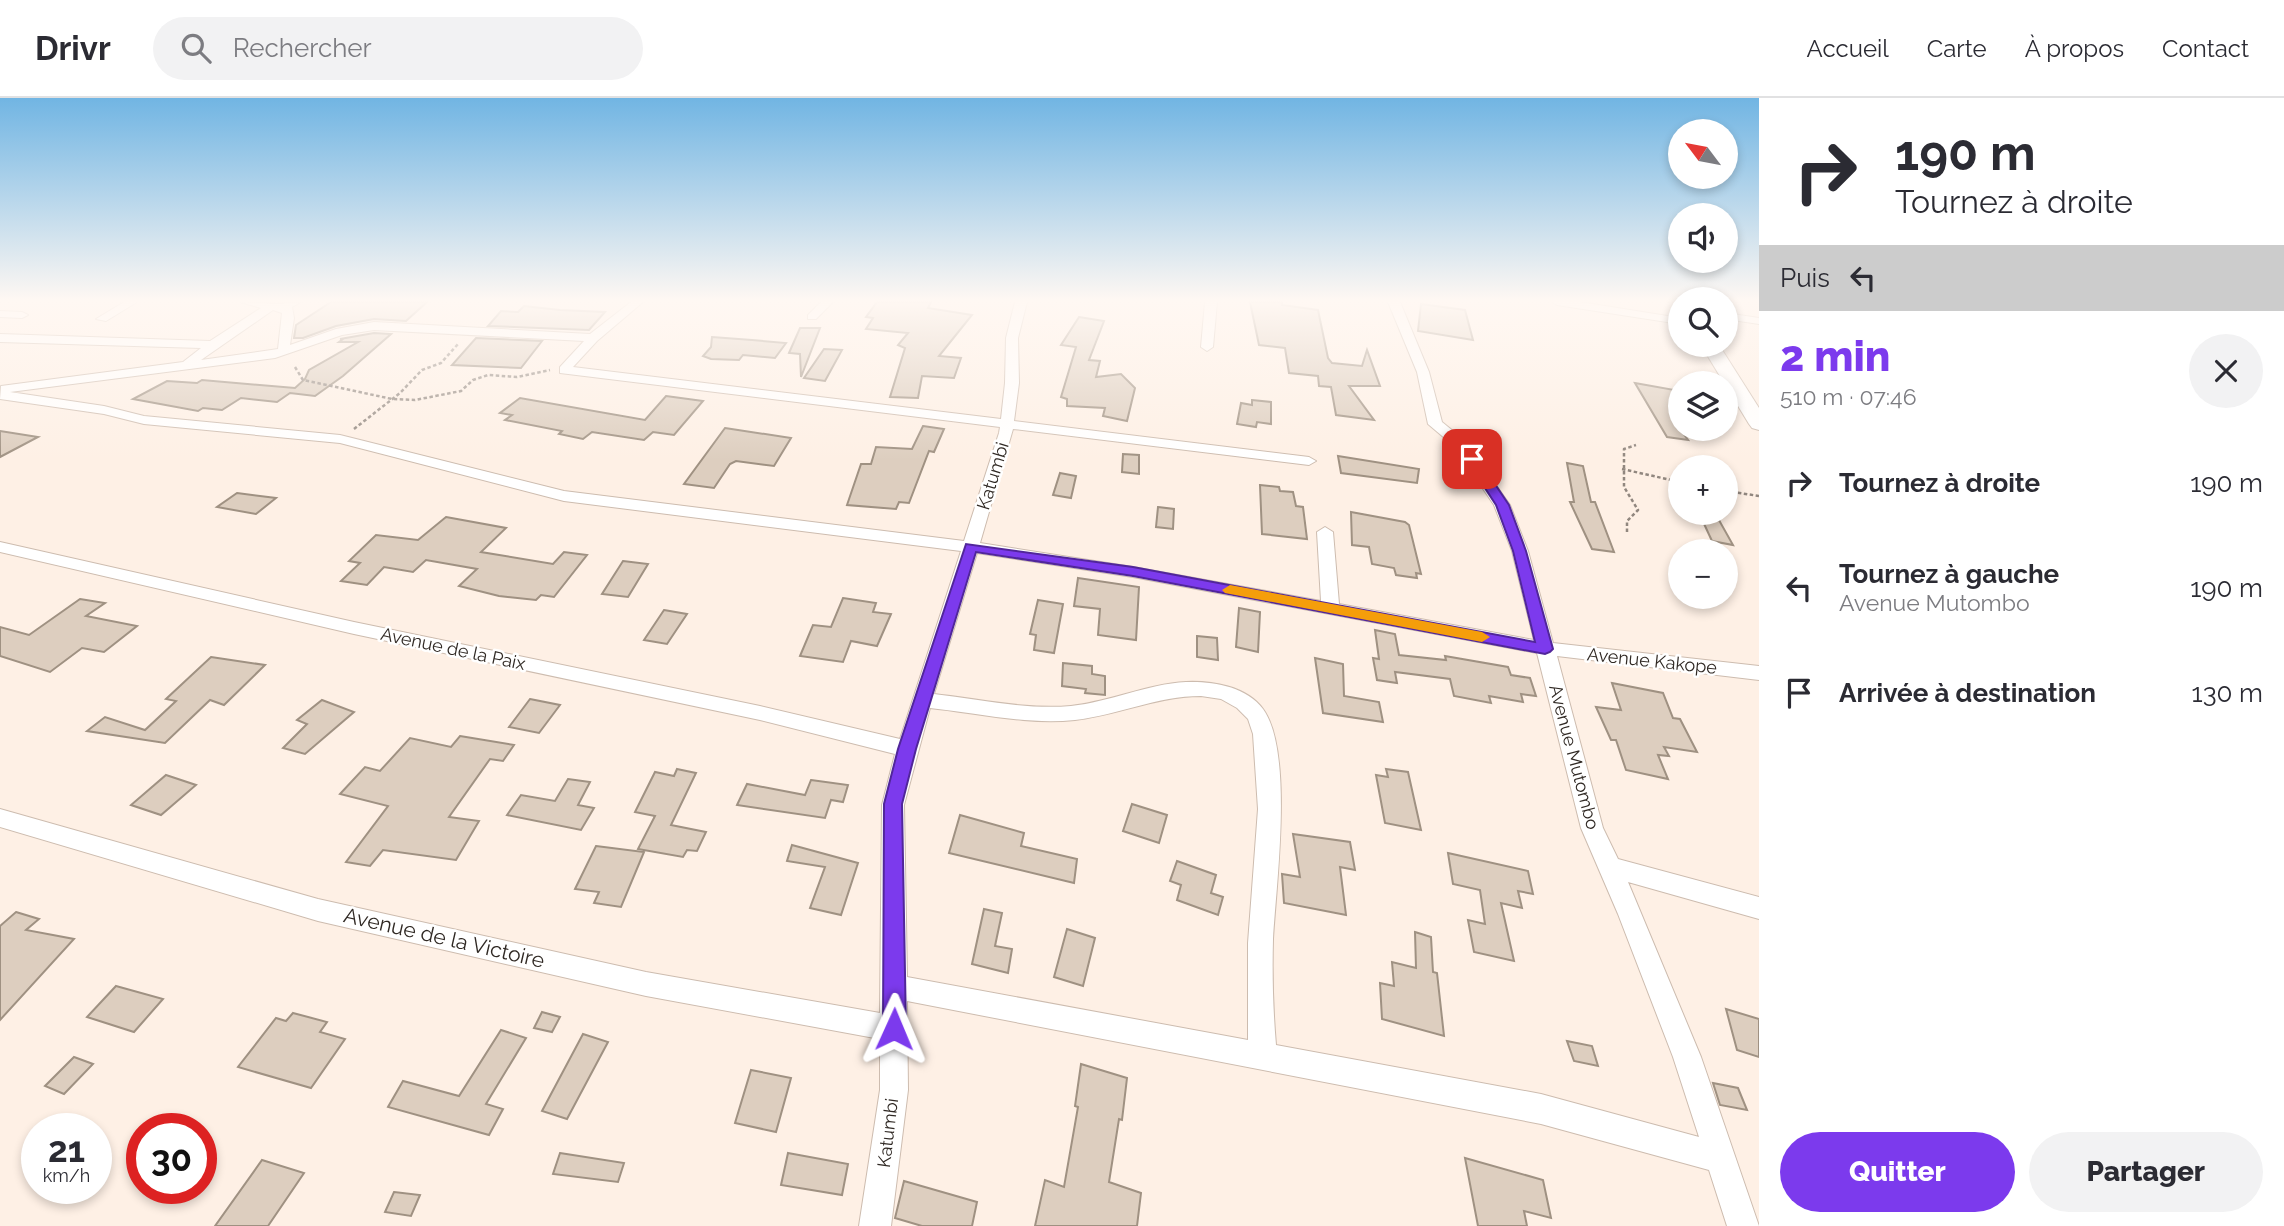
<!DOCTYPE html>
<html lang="fr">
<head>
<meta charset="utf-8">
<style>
  body { margin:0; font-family:Raleway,sans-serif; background:#f2f2f3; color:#2b2b33; height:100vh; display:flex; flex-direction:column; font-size:26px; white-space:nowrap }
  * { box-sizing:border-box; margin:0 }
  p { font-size:23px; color:#7c7c81 }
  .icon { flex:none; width:38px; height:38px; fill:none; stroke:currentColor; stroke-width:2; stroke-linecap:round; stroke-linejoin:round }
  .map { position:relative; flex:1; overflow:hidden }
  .side { display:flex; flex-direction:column; background:#fff; width:525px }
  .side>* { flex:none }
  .top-card { background:#fff; color:#2b2b33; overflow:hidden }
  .needle { width:46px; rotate:302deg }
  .tools { position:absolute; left:1668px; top:21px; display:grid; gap:14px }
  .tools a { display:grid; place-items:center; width:70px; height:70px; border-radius:50%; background:#fff; box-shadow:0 4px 10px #0003; font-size:35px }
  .speed { position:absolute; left:21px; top:1015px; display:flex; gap:14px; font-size:35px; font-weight:700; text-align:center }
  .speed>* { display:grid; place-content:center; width:91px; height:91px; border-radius:50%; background:#fff; box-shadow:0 4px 10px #0003; line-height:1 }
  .speed small { font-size:18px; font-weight:400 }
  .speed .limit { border:10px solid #d22; background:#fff; color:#111 }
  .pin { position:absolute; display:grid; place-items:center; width:60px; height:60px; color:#fff; margin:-30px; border-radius:14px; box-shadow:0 4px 10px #0006 }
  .me { position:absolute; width:77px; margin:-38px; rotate:1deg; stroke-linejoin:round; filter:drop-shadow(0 0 5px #0008) }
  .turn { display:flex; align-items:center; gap:24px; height:147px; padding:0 21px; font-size:32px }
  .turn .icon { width:91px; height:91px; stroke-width:2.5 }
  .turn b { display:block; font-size:49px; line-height:60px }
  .then { display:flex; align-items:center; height:66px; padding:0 21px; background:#0003; gap:14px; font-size:26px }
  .round { display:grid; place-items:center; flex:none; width:74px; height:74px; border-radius:37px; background:#f2f2f3 }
  .overview { display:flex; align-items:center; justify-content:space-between; height:119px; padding:0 21px }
  h1 { font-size:42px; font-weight:800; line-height:52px; color:#7c3aed }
  .cta { display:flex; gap:14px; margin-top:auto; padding:14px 21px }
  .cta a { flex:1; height:80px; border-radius:42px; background:#7c3aed; color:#fff; font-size:28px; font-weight:800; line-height:80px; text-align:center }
  .cta a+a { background:#f2f2f3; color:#2b2b33 }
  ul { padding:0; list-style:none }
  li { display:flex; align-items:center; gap:21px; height:105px; padding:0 21px }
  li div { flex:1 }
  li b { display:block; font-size:26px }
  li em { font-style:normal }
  header { display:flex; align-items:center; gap:42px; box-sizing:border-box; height:98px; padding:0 35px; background:#fff; border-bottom:2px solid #e1e1e2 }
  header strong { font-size:33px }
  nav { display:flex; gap:38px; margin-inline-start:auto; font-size:24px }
  .search { width:490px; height:63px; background:#f2f2f3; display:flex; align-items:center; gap:18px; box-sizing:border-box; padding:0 24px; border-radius:38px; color:#7c7c81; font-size:26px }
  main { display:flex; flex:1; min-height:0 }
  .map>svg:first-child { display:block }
  .building { fill:#ddcebf; stroke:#9f9182; stroke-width:2 }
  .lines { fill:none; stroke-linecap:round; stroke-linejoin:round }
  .street-casing { stroke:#cdbcaf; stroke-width:2 }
  .secondary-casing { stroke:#cdbcaf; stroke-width:2 }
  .path { stroke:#91877f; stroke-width:2.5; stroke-dasharray:3.5 2.5; stroke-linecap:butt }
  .street { fill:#fff; fill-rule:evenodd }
  .secondary { fill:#fff; fill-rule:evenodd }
  .route { fill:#7c3aed; stroke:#51269a; stroke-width:2 }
  .slow { fill:#f59e0b }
  .labels { text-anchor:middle; stroke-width:5; stroke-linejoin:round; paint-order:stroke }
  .street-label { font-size:18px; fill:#302924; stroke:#fff }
  .near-street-label { font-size:21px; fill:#302924; stroke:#fff }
</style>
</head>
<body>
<header>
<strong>Drivr</strong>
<div class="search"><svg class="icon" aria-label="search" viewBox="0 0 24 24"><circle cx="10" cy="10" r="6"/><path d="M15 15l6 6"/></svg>Rechercher</div>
<nav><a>Accueil</a><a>Carte</a><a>À propos</a><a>Contact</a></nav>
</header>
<main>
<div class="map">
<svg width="1759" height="1128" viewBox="0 0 1759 1128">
  <rect width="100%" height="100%" fill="#fef0e5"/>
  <g class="building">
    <polygon points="331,204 427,204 406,223 374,221 336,228 303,240 294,240 296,227"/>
    <polygon points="877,204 931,204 928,210 972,217 939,258 961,260 954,280 922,278 918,300 890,299 905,250 898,247 908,235 866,231 873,220 866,219"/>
    <polygon points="1250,204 1282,204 1282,207 1318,212 1328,260 1332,265 1362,268 1367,252 1380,288 1349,288 1374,322 1336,317 1331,289 1319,288 1318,278 1289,275 1285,250 1259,247"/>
    <polygon points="1421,206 1465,212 1473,242 1418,233"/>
    <polygon points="524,208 560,212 605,214 589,232 488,228 501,213 518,214"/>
    <polygon points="1079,219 1104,223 1089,262 1100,263 1096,279 1121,276 1135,290 1127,323 1103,318 1105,310 1067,308 1067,301 1061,299 1076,249 1061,247"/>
    <polygon points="800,230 820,230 801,279 800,256 789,255"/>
    <polygon points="374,235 391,236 343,278 315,298 290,295 277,304 241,300 222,312 203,310 198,313 133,301 167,283 197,285 202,282 295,290 305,281 309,272 358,244 339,244 343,241 340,241"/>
    <polygon points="712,239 752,242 786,245 775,260 743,257 739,262 711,261 703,258 711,249"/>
    <polygon points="476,240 542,243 521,270 452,267"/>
    <polygon points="824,251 842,252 825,283 804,280"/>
    <polygon points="1635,285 1680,293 1680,331 1688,342 1667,339"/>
    <polygon points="666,298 703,303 674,337 653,334 644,342 592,334 583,341 559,336 562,333 505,322 512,317 500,315 520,300 645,322"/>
    <polygon points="1252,302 1271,304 1271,326 1257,324 1256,329 1237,326 1241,305 1252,307"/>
    <polygon points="923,328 944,331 934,354 929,353 909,405 899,404 896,411 847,407 861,366 871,366 876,349 912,351"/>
    <polygon points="725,330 791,340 774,368 736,363 730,366 714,390 684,386"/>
    <polygon points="0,333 38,339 0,359"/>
    <polygon points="1123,356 1139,357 1139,376 1122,374"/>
    <polygon points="1338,358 1419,371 1417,385 1341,375"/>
    <polygon points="1567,365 1583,368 1591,404 1595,404 1614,454 1592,451 1570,404 1574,404"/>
    <polygon points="1060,375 1076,378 1071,400 1053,397"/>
    <polygon points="1260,387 1279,389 1280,393 1293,394 1296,408 1303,409 1307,441 1262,436"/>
    <polygon points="237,395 276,400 256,416 217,409"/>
    <polygon points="1158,409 1174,411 1173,431 1156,429"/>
    <polygon points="1351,414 1405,424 1409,427 1421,476 1416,475 1417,480 1396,477 1394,470 1372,466 1369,449 1352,447"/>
    <polygon points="1699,415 1715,415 1733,447 1712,443"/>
    <polygon points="446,419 506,430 481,454 553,466 564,454 587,457 554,499 541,497 536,502 499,498 459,488 477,471 426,462 413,474 384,469 367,487 341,483 360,465 349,463 376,437 418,442"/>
    <polygon points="623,463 648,466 628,499 602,496"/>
    <polygon points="1078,480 1139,489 1136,542 1098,537 1100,511 1074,508"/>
    <polygon points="843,500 876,505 873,514 891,516 877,548 851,543 843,564 800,558 813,527 831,529"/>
    <polygon points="80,501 105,505 86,518 137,528 104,554 82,550 50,574 0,558 0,529 29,537"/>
    <polygon points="1038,502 1063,506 1054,555 1034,552 1036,537 1030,536"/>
    <polygon points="1239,510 1260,514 1258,554 1236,549"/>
    <polygon points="664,512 687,516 667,546 644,542"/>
    <polygon points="1375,532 1395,536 1399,557 1446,562 1445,558 1508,569 1511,577 1530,580 1536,598 1521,596 1523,604 1489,598 1491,605 1454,598 1450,581 1395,574 1397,585 1377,582 1373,560 1379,561"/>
    <polygon points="1197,538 1217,540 1218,562 1197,559"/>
    <polygon points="211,559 265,567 224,607 210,602 165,645 87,633 105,619 145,632 176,603 166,601"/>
    <polygon points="1315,560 1343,566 1344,598 1379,604 1383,624 1323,615"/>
    <polygon points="1063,565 1092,568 1092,576 1105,578 1105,597 1085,595 1086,591 1062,588"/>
    <polygon points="1612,585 1663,595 1673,620 1680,621 1697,654 1664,649 1669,658 1658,657 1668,681 1626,672 1616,642 1611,642 1596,609 1621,612"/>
    <polygon points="530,601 560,607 539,635 509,629"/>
    <polygon points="322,602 354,614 305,656 283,650 307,626 297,622"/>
    <polygon points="460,638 514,647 503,663 490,661 449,719 479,723 456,762 383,752 370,768 346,764 388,708 340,696 365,669 380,673 410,640 451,649"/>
    <polygon points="677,671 696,675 671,727 706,734 697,753 687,752 683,759 638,751 655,718 635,714 655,674 674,678"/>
    <polygon points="1386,671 1408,674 1421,732 1385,725 1376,677 1388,679"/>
    <polygon points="166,677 196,687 161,717 131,707"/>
    <polygon points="568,681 590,684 578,707 594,710 581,732 507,717 521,697 555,703"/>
    <polygon points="811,682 848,687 843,704 831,702 825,720 737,707 747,686 805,697"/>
    <polygon points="1132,706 1167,717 1159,745 1123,733"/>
    <polygon points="960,717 1024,735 1021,748 1077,761 1074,785 949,755"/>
    <polygon points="1293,736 1350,744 1355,772 1340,769 1346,817 1284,805 1282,776 1300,779"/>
    <polygon points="792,747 858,765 841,817 810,810 825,769 787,763"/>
    <polygon points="596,748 644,754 621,809 594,805 599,794 575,791"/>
    <polygon points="1448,755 1528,773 1533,796 1518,793 1522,810 1501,805 1514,863 1474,854 1468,822 1485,826 1480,792 1453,786"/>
    <polygon points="1177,763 1216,777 1211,795 1223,799 1218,817 1177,802 1181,787 1170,783"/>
    <polygon points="984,811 1002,815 995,848 1012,851 1008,875 972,866"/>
    <polygon points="16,814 39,821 26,832 74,841 0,922 0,828"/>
    <polygon points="1067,831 1095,840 1083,888 1054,879"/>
    <polygon points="1415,834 1431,839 1433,874 1437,875 1444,938 1382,921 1380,885 1394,888 1392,864 1416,870"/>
    <polygon points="116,888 163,901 134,934 87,919"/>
    <polygon points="1726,911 1759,921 1759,959 1737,952"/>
    <polygon points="542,914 560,919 552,934 534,930"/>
    <polygon points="293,915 327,924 320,934 345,941 311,990 238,969 276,920 286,923"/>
    <polygon points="501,932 526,940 486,1006 503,1011 489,1037 388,1009 403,983 459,998"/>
    <polygon points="583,936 608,944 567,1021 542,1013"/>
    <polygon points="1567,943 1592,948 1598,968 1574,963"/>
    <polygon points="74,959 93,966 64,996 45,988"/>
    <polygon points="1081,966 1127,980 1122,1022 1119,1021 1109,1084 1141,1095 1137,1128 1035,1128 1045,1082 1064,1089 1078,1009 1075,1008"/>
    <polygon points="751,972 791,980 776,1034 735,1025"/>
    <polygon points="1713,985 1738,990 1747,1012 1720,1007"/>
    <polygon points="560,1055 624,1065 618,1084 553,1076"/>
    <polygon points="788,1055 848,1066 842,1097 781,1087"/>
    <polygon points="1465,1060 1543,1082 1551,1120 1524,1113 1527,1128 1478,1128"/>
    <polygon points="262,1062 304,1075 268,1128 215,1128"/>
    <polygon points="904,1083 977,1104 972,1128 922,1128 895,1120"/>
    <polygon points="394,1094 420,1097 411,1118 385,1114"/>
  </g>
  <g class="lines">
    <g class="street-casing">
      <g id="street">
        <polygon points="124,204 137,204 106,223 96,221"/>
        <path d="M240,204L278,206L301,204L292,209L294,220L290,247L336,231L374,224L590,236L631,204H643L597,243L573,269L1001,321L1005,285L1006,240L1015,204H1027L1018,240L1019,285L1014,323L1309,359L1316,363L1309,367L1013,331L980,445L1133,469L1321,503L1317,434L1325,429L1333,434L1339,506L1534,542L1512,453L1494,407L1454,348L1428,326L1417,274L1388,204H1400L1429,274L1442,324L1464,342L1510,407L1528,453L1553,545L1759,568V582L1557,558L1603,730L1618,761L1759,799V821L1628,784L1701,959L1759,1128H1727L1709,1072L1541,1026L907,903L908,992L891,1128H859L880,992V941L646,898L318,823L0,729V711L318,801L646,874L880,915L882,707L895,656L760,622L354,536L0,454V444L354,524L760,608L900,641L961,453L564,403L340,345L144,326L104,316L0,301L1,288L183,264L201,250L0,244V236L210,243L261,210ZM273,212L282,215L278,251L201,262ZM374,232L584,243L560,269V275L1000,329L999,335L964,443L564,393L340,337L144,318L104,308L10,294L275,260L342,237ZM977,455L1133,479L1537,555L1581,730L1618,816L1673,959L1699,1039L1541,996L1276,947C1273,912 1272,877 1273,841C1276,787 1294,654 1263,611C1246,588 1212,583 1186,584C1147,586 1110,604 1071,608C1025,612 980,601 934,596ZM1201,598L1221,601L1237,610L1248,621L1253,636L1258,711L1248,845V942L907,879L904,707L930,610C978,615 1026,627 1075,622C1118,617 1157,598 1201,598Z"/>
        <polygon points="821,204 833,204 816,221 808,221 808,217"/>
        <polygon points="1205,204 1217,204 1213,249 1207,253 1201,249"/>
        <polygon points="1552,204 1580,204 1680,220 1680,226 1557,207"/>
        <polygon points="0,213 22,214 28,217 22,220 0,219"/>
        <polygon points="1726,215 1759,220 1759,226 1726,221"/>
      </g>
    </g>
    <g class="secondary-casing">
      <polygon id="secondary" points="1701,247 1719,247 1759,310 1759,332 1752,330 1749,326"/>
    </g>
    <g class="path">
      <polyline points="295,269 303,282 392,301 415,302 461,293 473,282 488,277 517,279 550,272"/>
      <polyline points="354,331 400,295 422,272 441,265 458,246"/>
      <polyline points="1622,371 1680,384"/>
      <polyline points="1726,393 1759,398"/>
      <polyline points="1627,434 1627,423 1638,412 1624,389 1624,351 1636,347"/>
    </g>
    <use href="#street" class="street"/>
    <use href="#secondary" class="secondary"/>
  </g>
  <linearGradient id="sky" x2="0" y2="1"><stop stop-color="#71b5e3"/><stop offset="0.56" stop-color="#fff8f3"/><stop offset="1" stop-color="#fff8f3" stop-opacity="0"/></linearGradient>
  <rect width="1759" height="362" fill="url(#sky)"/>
  <polygon class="route" points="1472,357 1476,358 1509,407 1526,453 1553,551 1550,554 1545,556 1133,478 976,454 916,651 902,706 906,931 902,939 894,942 886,939 883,931 884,706 898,651 966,446 1133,469 1535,544 1513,453 1496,407 1466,361"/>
  <polygon class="slow" points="1230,487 1482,534 1490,539 1482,544 1225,495 1222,492"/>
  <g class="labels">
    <g class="street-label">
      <text transform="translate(993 378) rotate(-73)" y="6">Katumbi</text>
      <text transform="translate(453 551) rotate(12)" y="6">Avenue de la Paix</text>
      <text transform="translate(1652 563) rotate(6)" y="6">Avenue Kakope</text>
      <text transform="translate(1574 659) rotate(75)" y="6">Avenue Mutombo</text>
      <text transform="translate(888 1035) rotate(-83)" y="6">Katumbi</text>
    </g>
    <g class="near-street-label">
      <text transform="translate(444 840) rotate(13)" y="7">Avenue de la Victoire</text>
    </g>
  </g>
</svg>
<div class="tools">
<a><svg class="needle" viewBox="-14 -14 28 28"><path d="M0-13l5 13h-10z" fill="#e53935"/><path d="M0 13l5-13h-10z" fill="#7c7c81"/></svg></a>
<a><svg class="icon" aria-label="sound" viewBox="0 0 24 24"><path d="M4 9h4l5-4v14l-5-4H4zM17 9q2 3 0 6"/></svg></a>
<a><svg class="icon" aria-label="search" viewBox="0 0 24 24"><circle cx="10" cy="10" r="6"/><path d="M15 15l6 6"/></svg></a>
<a><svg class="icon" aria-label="layers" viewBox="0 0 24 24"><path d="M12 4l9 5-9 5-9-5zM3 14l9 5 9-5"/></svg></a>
<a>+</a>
<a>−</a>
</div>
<div class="speed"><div>21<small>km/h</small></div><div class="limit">30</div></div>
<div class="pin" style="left:1472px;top:361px;background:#d93025"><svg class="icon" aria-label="arrive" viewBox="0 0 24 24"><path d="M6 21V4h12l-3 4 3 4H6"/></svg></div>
<svg class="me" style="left:894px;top:931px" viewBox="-20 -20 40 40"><path d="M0-17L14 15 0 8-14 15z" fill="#7c3aed" stroke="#fff" stroke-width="4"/></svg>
</div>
<section class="side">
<div class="top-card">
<div class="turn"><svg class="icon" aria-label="right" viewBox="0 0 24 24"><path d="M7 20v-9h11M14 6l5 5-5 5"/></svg><div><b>190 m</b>Tournez à droite</div></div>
<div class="then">Puis<svg class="icon" aria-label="left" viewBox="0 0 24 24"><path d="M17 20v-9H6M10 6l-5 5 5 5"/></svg></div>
</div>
<div class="overview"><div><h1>2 min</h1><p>510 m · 07:46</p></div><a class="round"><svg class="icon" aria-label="close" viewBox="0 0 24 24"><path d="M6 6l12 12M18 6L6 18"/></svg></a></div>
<ul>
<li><svg class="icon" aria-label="right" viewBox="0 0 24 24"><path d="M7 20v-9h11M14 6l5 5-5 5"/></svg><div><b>Tournez à droite</b></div><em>190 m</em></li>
<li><svg class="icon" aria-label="left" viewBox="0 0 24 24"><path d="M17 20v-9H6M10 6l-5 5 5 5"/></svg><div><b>Tournez à gauche</b><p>Avenue Mutombo</p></div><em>190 m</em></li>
<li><svg class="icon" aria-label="arrive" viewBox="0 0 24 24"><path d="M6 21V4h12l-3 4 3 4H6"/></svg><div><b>Arrivée à destination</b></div><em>130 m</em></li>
</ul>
<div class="cta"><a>Quitter</a><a>Partager</a></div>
</section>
</main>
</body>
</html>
